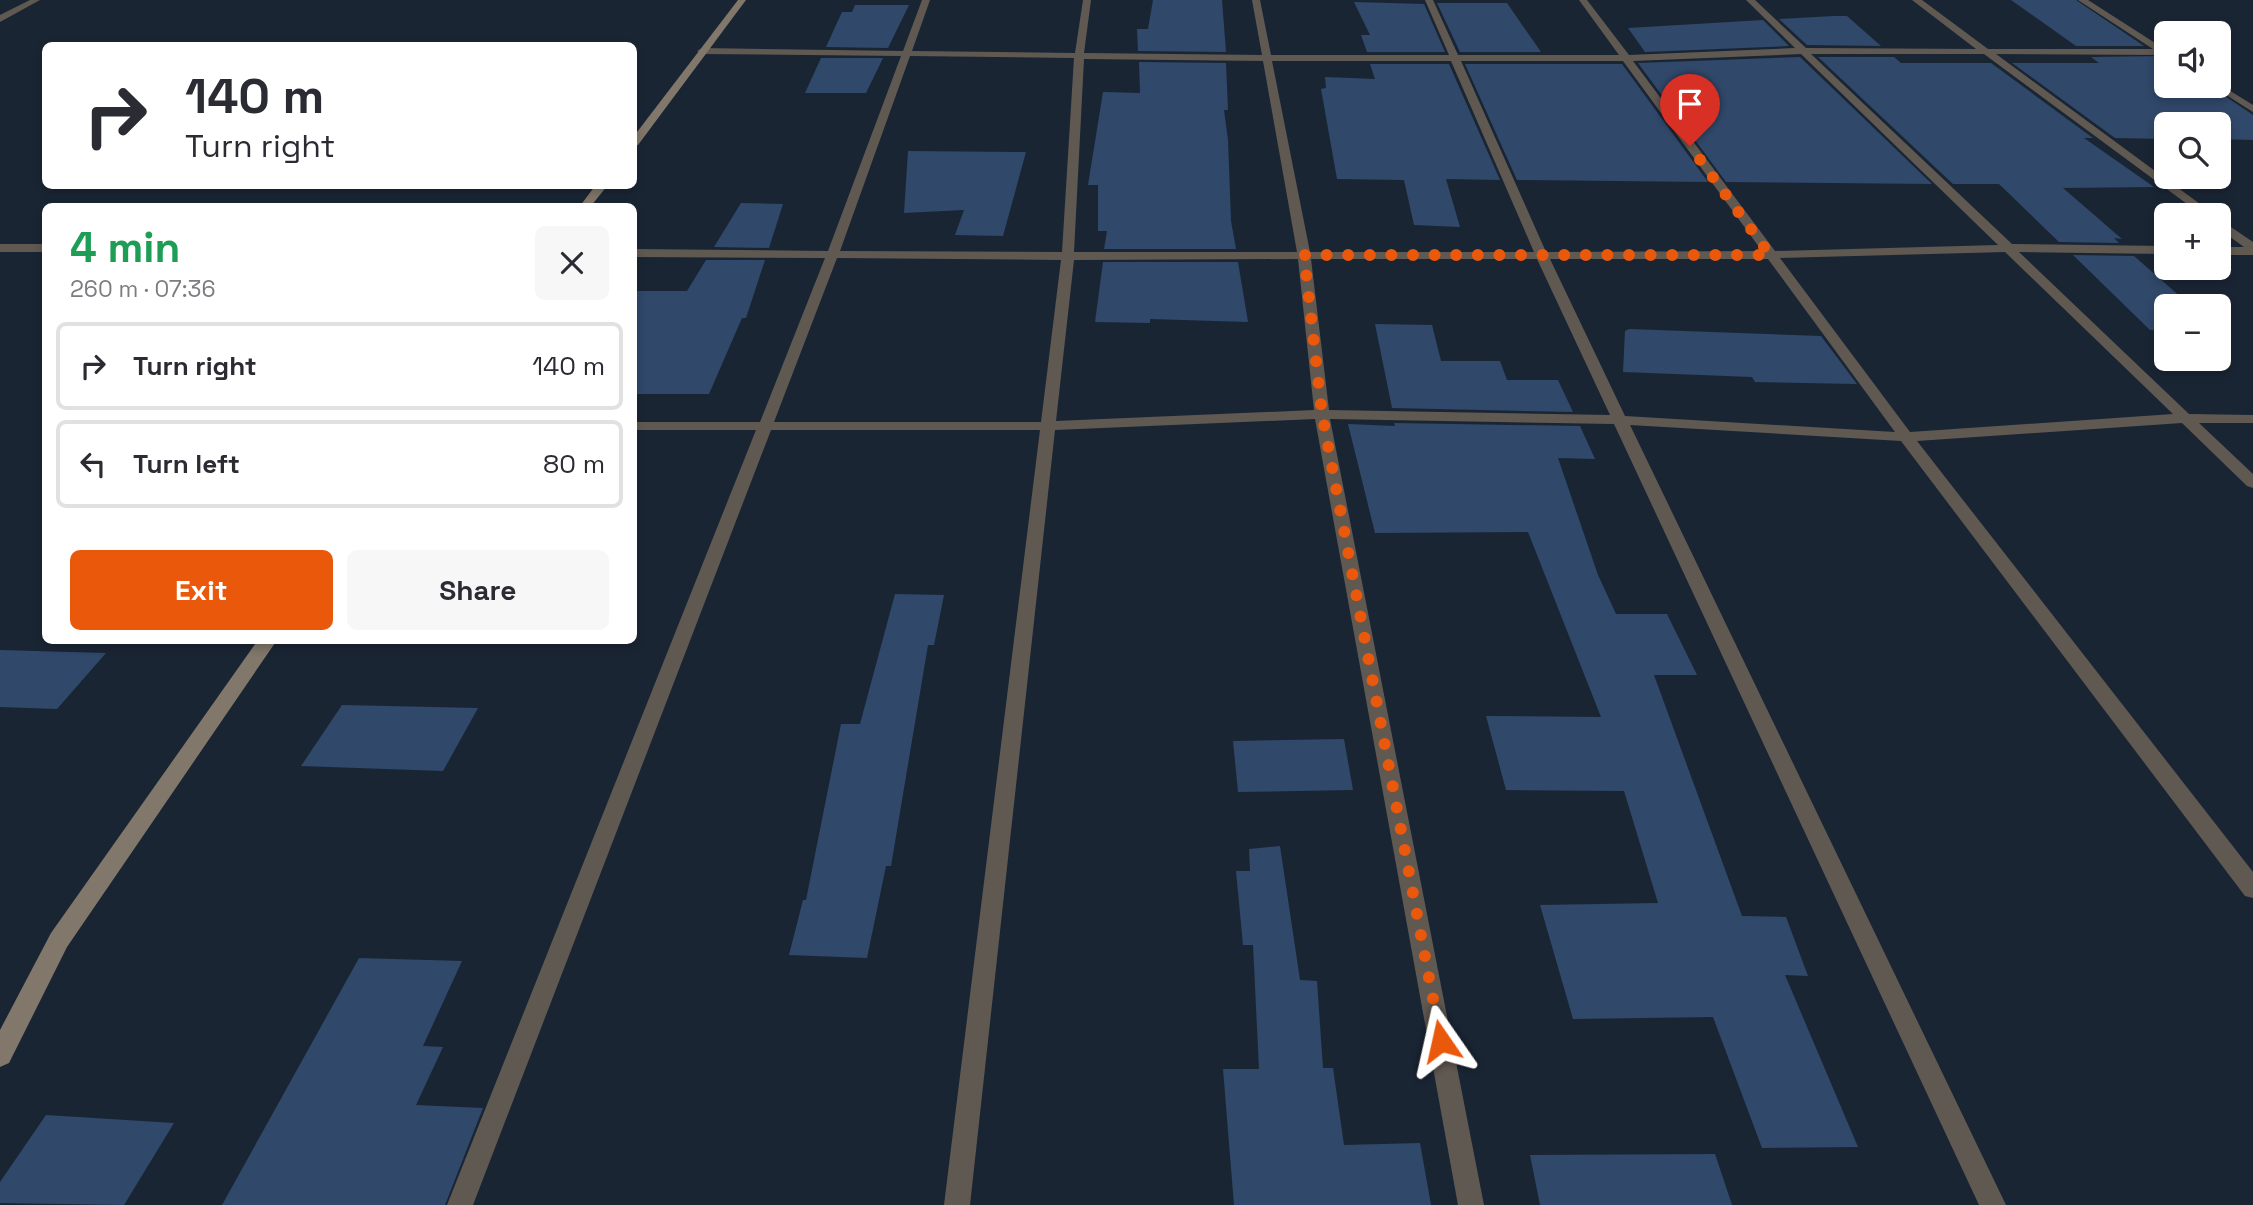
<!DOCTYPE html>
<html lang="en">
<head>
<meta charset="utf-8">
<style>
  body { margin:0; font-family:"Space Grotesk",sans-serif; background:#f7f7f7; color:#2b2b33; height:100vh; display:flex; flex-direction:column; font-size:26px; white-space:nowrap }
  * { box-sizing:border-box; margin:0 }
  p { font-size:23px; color:#7c7c81 }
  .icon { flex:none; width:38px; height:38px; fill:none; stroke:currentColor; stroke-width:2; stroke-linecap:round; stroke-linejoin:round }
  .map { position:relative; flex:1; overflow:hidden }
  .sheet { position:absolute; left:42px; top:203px; width:595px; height:441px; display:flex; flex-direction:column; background:#fff; border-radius:10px; box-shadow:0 4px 10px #0003 }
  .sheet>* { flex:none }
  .banner { position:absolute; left:42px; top:42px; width:595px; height:147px; border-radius:10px; box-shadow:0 4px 10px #0003; background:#fff; color:#2b2b33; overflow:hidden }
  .tools { position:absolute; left:2154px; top:21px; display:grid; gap:14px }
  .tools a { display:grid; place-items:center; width:77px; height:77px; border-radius:10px; background:#fff; box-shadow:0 4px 10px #0003; font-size:35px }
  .pin { position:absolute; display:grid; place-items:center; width:60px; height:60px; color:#fff; margin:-72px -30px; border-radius:50% 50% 50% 0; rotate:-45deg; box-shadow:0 0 7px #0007 }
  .pin .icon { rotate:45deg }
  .me { position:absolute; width:77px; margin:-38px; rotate:349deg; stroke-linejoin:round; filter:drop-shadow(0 0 5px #0008) }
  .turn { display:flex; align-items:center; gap:24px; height:147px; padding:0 28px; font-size:32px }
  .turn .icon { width:91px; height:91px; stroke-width:2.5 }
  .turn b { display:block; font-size:49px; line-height:60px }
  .round { display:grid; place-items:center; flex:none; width:74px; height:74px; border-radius:10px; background:#f7f7f7 }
  .summary { display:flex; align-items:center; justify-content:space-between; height:119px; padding:0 28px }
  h1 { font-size:42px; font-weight:700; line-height:52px; color:#1e9e55 }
  .cta { display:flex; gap:14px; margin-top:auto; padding:14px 28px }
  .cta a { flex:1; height:80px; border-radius:10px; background:#ea580c; color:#fff; font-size:28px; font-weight:700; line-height:80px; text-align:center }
  .cta a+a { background:#f7f7f7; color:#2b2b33 }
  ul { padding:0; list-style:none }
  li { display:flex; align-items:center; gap:21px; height:88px; margin:0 14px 10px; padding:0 14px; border:4px solid #e1e1e2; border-radius:10px }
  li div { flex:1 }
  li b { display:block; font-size:26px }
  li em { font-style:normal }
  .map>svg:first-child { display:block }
  .building { fill:#30486a }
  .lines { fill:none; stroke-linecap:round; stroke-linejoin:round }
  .street { fill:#605952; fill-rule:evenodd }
  .secondary { fill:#81776a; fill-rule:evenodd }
  .route { stroke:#ea580c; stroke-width:12; stroke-dasharray:0 21.6 }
</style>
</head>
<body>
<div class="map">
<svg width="2253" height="1205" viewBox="0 0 2253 1205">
  <rect width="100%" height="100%" fill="#1a2534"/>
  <g class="building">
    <polygon points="1153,0 1222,0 1226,52 1138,51 1137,29 1148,29"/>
    <polygon points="2011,0 2076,0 2144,46 2076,46"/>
    <polygon points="1354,2 1424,4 1445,52 1367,52 1361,35 1370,35"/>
    <polygon points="1437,3 1507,3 1541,52 1460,52"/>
    <polygon points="855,5 909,5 888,48 826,47 842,12 852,12"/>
    <polygon points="1834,16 1847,16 1881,46 1807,45 1779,19"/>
    <polygon points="1763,20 1789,46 1645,52 1628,28"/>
    <polygon points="2166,56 2166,86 2210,86 2253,115 2253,140 2219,139 2219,124 2166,124 2166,139 2115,138 2012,63 2099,63 2091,57"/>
    <polygon points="1800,57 1932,184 1726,182 1638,63"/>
    <polygon points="1818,57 1894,57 1901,63 1991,63 2093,138 2084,138 2154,187 2063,188 2122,239 2114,238 2119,243 2059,242 1999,184 1953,184"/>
    <polygon points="821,58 883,58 866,93 805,93"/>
    <polygon points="1139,62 1226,63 1228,110 1224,110 1228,140 1231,221 1236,249 1104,249 1107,231 1098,231 1098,185 1088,185 1103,92 1140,93"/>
    <polygon points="1370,64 1449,64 1500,180 1446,179 1460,227 1414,225 1404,180 1337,179 1321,89 1326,88 1325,77 1375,79"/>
    <polygon points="1465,64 1622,64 1708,182 1517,180"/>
    <polygon points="908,151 1026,152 1003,236 955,235 964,210 904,213"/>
    <polygon points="741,203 783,204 769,248 714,247"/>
    <polygon points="2073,255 2134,256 2191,306 2166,306 2166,331 2150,330"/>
    <polygon points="706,260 765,260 746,318 742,318 709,394 634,394 634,291 687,291"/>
    <polygon points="1103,262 1238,262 1248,322 1150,319 1150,323 1095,322"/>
    <polygon points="1375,324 1432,325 1441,361 1500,361 1507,380 1558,380 1573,412 1392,408"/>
    <polygon points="1629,329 1821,336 1857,384 1755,382 1752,377 1623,372 1625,331"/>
    <polygon points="1394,423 1580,426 1595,459 1558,458 1598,575 1616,614 1667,614 1697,675 1654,675 1742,916 1786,917 1808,976 1785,975 1858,1147 1762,1148 1713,1017 1573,1019 1540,905 1658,903 1624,791 1506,790 1486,716 1601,717 1528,532 1375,533 1348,424 1395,426"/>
    <polygon points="895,594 944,595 934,645 928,645 891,866 886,866 867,958 789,955 803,900 806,900 841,724 860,724"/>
    <polygon points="0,650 106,653 57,709 0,707"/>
    <polygon points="342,705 478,708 443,771 301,766"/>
    <polygon points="1344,739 1353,790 1238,792 1233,741"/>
    <polygon points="1280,846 1300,980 1317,981 1323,1068 1333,1068 1344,1145 1420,1143 1431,1205 1234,1205 1223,1069 1259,1069 1253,945 1243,945 1236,871 1250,871 1249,849"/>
    <polygon points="359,958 462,961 423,1046 443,1047 416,1105 483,1108 445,1205 222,1205"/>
    <polygon points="46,1115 174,1123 124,1205 0,1203 0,1182"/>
    <polygon points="1715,1154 1732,1205 1540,1205 1530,1155"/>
  </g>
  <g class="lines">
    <g class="street">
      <polygon points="30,0 40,0 0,22 0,15"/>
      <path d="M922,0H930L912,51L1075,53L1083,0H1091L1084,53L1262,55L1252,0H1260L1271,55H1449L1425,0H1433L1458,55H1619L1579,0H1587L1629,55L1795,48L1746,0H1755L1806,48L1976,49L1912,0H1922L1988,49H2153L2078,0H2088L2166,50L2164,55L1996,54L2215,215H2202L1984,54H1811L2012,244L2166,246V254L2019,252L2189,414L2253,415V423H2199L2253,474V488L2247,486L2182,423L1917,441L2253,872V898L2245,896L1901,441L1630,425L2006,1205H1979L1614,424L1330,419L1484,1205H1458L1315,419L1055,430L970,1205H944L1040,430H771L473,1205H447L756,430H634V422H760L825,258L634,257V249L828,251L901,56L702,54L697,51L702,48L903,51ZM1801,54L1998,245L1775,251L1633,61ZM910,56L1074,58L1062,252L840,251ZM1084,59L1263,61L1297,252H1074ZM1272,61H1451L1534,252H1310ZM1461,61H1623L1762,251L1546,252ZM2005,252L2173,414L1910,432L1780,258ZM837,258L1061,260L1041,422H774ZM1298,259L1314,410L1056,421L1074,260ZM1311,259H1537L1610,415L1329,410ZM1550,259H1768L1895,432L1625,416Z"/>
      <polygon points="2219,84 2253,105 2253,112 2212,86"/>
      <polygon points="2219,219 2253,242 2253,255 2219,255 2219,247 2244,247 2219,229"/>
      <rect x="0" y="244" width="46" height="8"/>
    </g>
    <g class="secondary">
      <polygon points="738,0 746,0 638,145 634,146 634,136"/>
      <polygon points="595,186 607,186 591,206 580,206"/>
      <polygon points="258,640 277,640 67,947 9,1063 0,1067 0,1030 51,933"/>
    </g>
  </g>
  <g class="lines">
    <polyline class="route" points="1441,1041 1322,414 1304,255 1770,255 1690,146"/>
  </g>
</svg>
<div class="tools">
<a><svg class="icon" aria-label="sound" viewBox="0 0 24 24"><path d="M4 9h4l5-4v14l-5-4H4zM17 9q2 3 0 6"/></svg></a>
<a><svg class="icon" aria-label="search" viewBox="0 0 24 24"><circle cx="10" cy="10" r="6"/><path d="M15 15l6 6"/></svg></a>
<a>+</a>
<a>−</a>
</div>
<div class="pin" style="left:1690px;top:146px;background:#d93025"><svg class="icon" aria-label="arrive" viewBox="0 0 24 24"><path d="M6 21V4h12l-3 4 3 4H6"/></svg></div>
<svg class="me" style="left:1441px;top:1041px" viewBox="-20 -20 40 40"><path d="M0-17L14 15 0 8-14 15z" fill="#ea580c" stroke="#fff" stroke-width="4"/></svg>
<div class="banner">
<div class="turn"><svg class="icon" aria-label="right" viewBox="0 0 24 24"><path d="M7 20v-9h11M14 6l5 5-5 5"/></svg><div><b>140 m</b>Turn right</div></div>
</div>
<section class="sheet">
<div class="summary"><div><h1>4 min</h1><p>260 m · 07:36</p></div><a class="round"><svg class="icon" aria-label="close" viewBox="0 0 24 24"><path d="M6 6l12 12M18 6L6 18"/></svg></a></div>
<ul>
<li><svg class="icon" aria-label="right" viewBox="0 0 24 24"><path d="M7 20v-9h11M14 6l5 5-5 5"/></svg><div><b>Turn right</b></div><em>140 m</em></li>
<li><svg class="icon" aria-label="left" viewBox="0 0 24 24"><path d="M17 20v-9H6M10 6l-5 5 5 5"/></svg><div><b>Turn left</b></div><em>80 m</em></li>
</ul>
<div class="cta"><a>Exit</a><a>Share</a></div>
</section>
</div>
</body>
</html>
